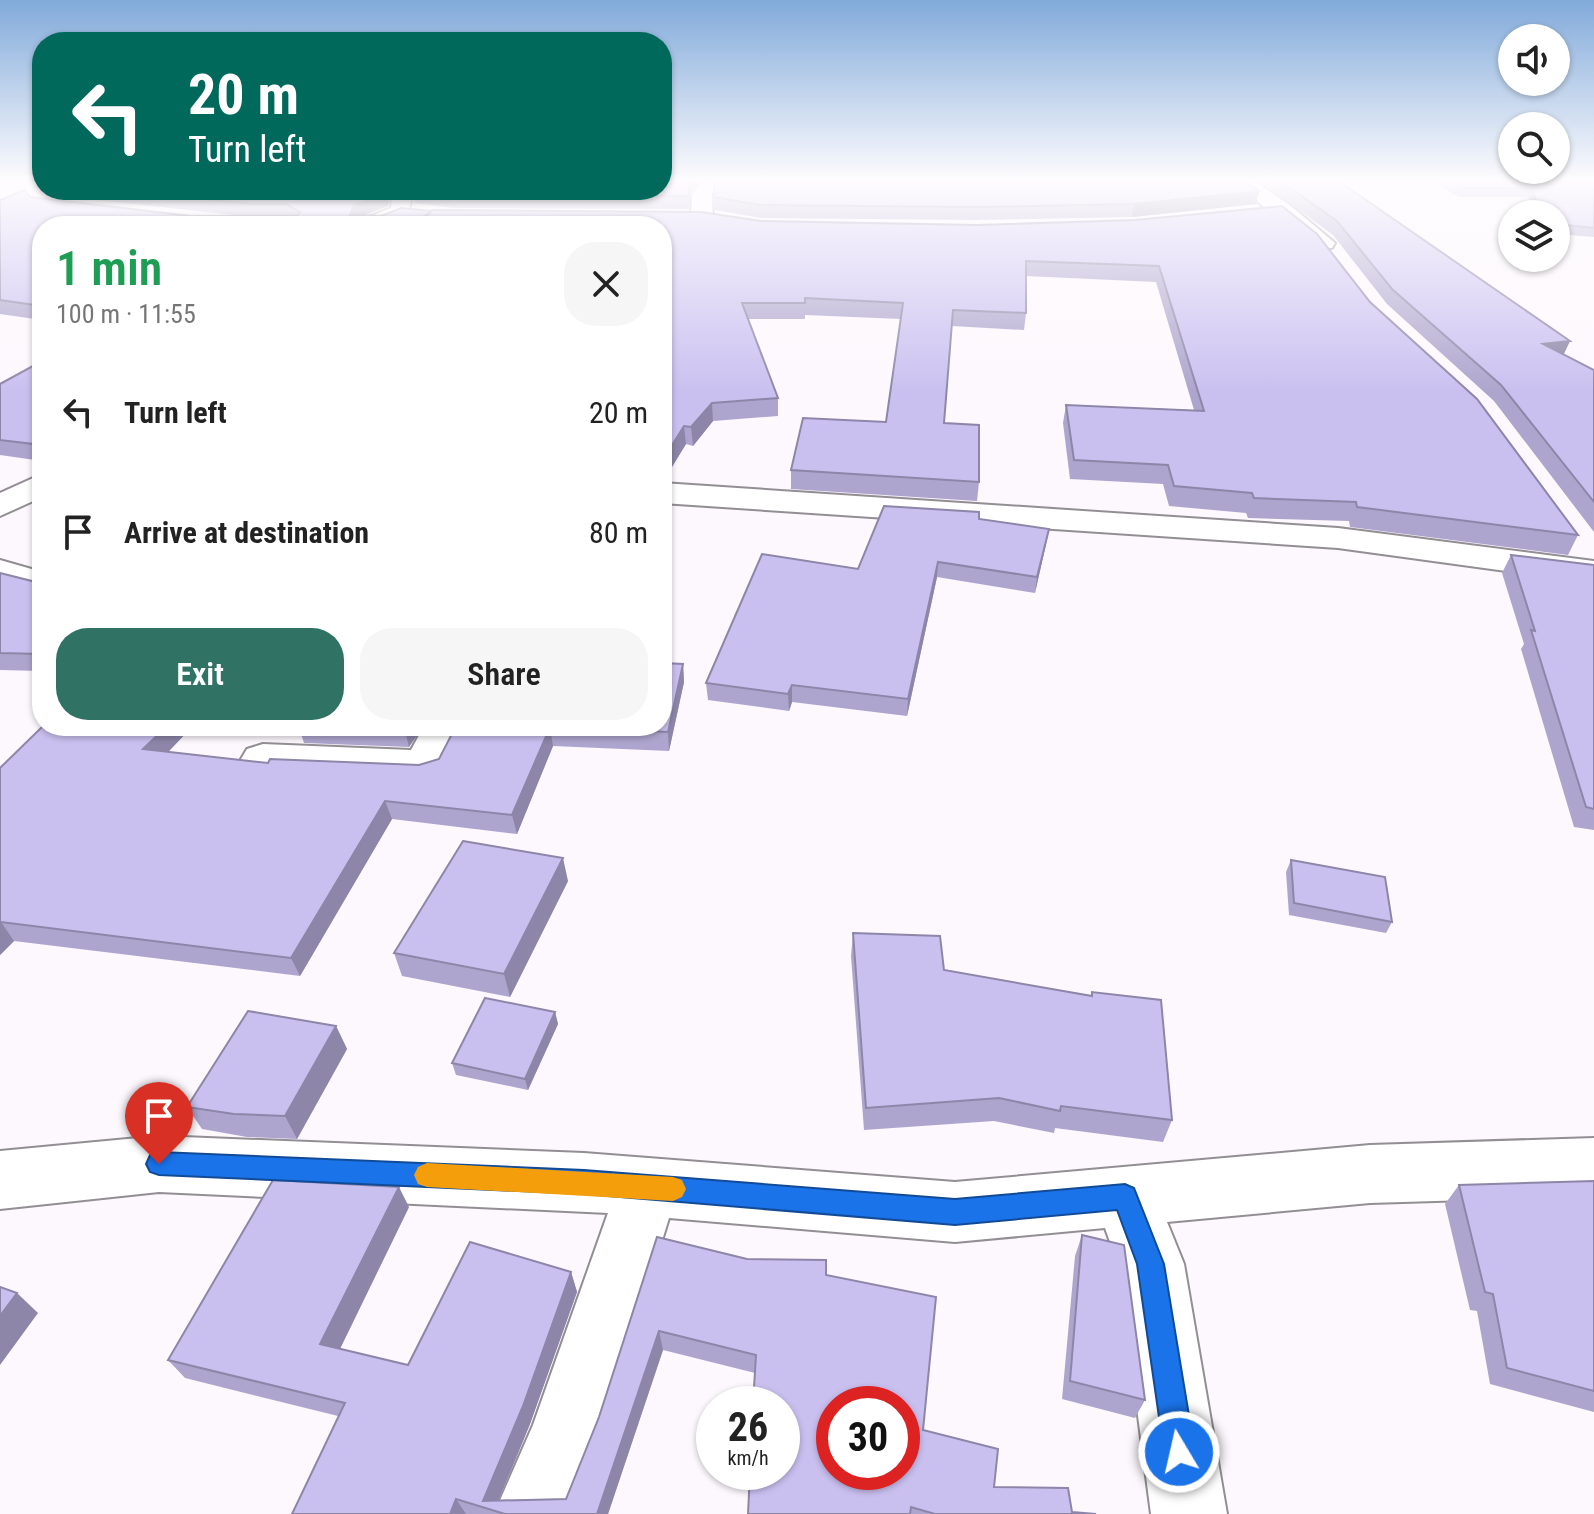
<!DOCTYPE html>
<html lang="en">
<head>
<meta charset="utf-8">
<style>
  body { margin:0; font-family:"Roboto Condensed",sans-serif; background:#f6f6f6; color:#222; height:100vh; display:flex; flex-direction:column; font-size:30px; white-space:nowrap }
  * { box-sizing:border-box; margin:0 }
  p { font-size:26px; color:#767676 }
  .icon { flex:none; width:44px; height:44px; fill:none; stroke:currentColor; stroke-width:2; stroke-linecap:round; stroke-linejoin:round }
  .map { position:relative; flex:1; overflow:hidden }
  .sheet { position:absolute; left:32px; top:216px; width:640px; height:520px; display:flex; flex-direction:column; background:#fff; border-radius:32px; box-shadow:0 2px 6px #0004 }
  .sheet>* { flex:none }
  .top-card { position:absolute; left:32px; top:32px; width:640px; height:168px; border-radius:32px; box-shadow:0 2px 6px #0004; background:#00695c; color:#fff; overflow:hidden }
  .buttons { position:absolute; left:1498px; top:24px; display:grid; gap:16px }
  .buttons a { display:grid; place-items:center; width:72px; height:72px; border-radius:50%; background:#fff; box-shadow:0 2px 6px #0004; font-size:40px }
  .speed { position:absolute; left:696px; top:1386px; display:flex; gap:16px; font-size:40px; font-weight:700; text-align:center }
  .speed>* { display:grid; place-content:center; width:104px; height:104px; border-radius:50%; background:#fff; box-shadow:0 2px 6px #0004; line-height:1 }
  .speed small { font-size:20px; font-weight:400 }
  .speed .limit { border:12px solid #d22; background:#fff; color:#111 }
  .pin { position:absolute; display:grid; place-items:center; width:68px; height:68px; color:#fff; margin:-82px -34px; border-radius:50% 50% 50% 0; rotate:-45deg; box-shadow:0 0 8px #0007 }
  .pin .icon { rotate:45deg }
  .me { position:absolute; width:88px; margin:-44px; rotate:351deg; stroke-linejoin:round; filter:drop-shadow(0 0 6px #0008) }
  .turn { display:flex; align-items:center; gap:28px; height:168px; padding:0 24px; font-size:36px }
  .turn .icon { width:104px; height:104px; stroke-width:2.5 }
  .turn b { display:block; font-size:56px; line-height:68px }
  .round { display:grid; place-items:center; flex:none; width:84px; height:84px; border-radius:32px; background:#f6f6f6 }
  .overview { display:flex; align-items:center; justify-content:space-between; height:136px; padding:0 24px }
  h1 { font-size:48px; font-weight:600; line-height:60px; color:#1e9e55 }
  .primary-button { display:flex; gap:16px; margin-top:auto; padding:16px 24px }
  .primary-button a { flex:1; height:92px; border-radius:32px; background:#307364; color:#fff; font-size:32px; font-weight:600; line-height:92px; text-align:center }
  .primary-button a+a { background:#f6f6f6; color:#222 }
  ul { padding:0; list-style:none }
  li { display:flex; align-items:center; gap:24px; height:120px; padding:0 24px }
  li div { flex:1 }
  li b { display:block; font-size:30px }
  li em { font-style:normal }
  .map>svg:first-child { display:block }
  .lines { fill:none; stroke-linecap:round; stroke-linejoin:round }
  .street-casing { stroke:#928e93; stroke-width:4 }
  .street { fill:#fff; fill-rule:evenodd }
  .wall { fill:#aea5ce }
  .shaded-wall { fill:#8d86a8 }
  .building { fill:#cac0f0; stroke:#8d86a8; stroke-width:2; fill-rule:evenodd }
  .route { fill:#1a73e8; stroke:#114b97; stroke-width:2 }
  .slow { fill:#f59e0b }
</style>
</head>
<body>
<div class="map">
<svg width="1594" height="1514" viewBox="0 0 1594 1514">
  <rect width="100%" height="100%" fill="#fdf8fd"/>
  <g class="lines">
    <g class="street-casing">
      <g id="street">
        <polygon points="703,180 723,180 712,194 713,218 702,224 691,218 692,194"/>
        <polygon points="1230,180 1253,180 1291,206 1335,243 1332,248 1316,248"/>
        <polygon points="393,190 413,190 408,215 384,226 355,226 358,221 391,208"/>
        <polygon points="42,474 42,497 0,516 0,493"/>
        <polygon points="662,483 1338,528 1594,561 1594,583 1338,548 662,503"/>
        <polygon points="0,560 42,572 42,595 0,583"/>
        <polygon points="424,726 466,726 441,776 425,780 263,774 247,769 241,759 247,749 263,744 411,750"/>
        <polygon points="159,1136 584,1153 955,1182 1370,1145 1594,1138 1594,1196 1370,1203 1167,1222 1184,1264 1227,1514 1151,1514 1118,1264 1105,1228 955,1242 669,1218 602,1433 570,1514 494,1514 533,1425 608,1213 159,1192 0,1209 0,1151"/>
      </g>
    </g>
    <use href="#street" class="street"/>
  </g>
  <g class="wall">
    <polygon points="1258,180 1337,180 1564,354 1594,370 1594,532 1494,401 1387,304 1333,235"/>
    <polygon points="1430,180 1594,180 1594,237 1556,234 1556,214 1540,214 1538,211 1532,210 1528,197 1459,197"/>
    <polygon points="50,190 137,190 201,196 388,206 364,215 381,216 431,211 761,221 977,225 1370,302 1578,535 1568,555 1350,527 1349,521 1248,518 1246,513 1169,506 1163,484 1070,479 1063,423 1066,405 1194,410 1156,282 1026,276 1026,313 1024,330 952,326 944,423 979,482 977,501 791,489 791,470 886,422 901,319 805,315 805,319 748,319 778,398 778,416 713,421 693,446 686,444 664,480 662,226 42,226 42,320 0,314 0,200 30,197 191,216 242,216 52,195"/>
    <polygon points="412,190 690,192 689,209 453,208 415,203"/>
    <polygon points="1259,191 1256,204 1132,217 975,220 761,218 715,210 714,197"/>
    <polygon points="42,361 42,461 0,455 0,384"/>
    <polygon points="979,519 1046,544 1035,593 937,577 907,716 792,702 789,711 708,700 706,683 858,569"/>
    <polygon points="1511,555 1594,565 1594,830 1574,827 1521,649 1524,644 1502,573"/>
    <polygon points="0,573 32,581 42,576 42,671 0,670"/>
    <polygon points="683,664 684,682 669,751 553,746 517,834 392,819 300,976 14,941 0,955 0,768 168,752 268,763 419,765 439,759"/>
    <polygon points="423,726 409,747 304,743 300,731"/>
    <polygon points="1291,860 1392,922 1386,933 1289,915 1286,872"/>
    <polygon points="568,881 510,997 402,976 394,953"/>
    <polygon points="853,933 944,970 1091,996 1092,992 1172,1120 1163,1142 1055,1128 1054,1133 994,1121 864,1130 851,956"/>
    <polygon points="555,1012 558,1024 528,1090 456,1075 452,1063"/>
    <polygon points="336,1026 347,1049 297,1139 247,1137 202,1129 187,1107"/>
    <polygon points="1594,1181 1594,1412 1490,1384 1477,1311 1470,1310 1445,1204 1459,1185"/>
    <polygon points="409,1207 340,1349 408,1365 571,1272 577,1292 530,1424 499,1500 566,1499 599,1417 657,1237 747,1259 826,1275 923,1430 994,1487 1072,1512 1096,1514 748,1514 755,1373 663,1350 608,1514 292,1514 338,1416 185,1378 168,1360"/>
    <polygon points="1082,1235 1145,1400 1135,1418 1062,1399 1075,1256"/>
  </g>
  <g class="shaded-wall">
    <polygon points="689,180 699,180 690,192 689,209"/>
    <polygon points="386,190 392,190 388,206 357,218 350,215 354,205"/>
    <polygon points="1259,191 1256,204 1132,217 1134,204"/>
    <polygon points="432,211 432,226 408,226"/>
    <polygon points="1570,341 1563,356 1543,344"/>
    <polygon points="712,403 713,421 693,446 691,427"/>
    <polygon points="684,426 686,444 664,480 662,480 662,461"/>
    <polygon points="1049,529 1046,544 1035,593 1037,577"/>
    <polygon points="938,562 937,577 907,716 908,699"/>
    <polygon points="683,664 684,682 669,751 668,732"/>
    <polygon points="792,685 792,702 789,711 788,694"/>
    <polygon points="167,726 193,726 153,768 143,749"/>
    <polygon points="412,726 423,726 409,747 406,735"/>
    <polygon points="550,727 553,746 517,834 512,815"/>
    <polygon points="385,801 392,819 300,976 291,958"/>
    <polygon points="563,858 568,881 510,997 504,974"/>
    <polygon points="1,922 14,941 0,955 0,923"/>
    <polygon points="555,1012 558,1024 528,1090 525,1079"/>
    <polygon points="336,1026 347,1049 297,1139 285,1116"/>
    <polygon points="399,1187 409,1207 333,1363 320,1344"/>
    <polygon points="571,1272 577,1292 530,1424 494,1511 483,1501"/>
    <polygon points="17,1293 38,1313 0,1365 0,1316"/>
    <polygon points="659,1331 663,1350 608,1514 597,1514"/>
    <polygon points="456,1499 466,1514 450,1514"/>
  </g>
  <g class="building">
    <polygon points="662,180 689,180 688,196 451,195 412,190 662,190"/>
    <polygon points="716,180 1246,180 1259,191 1134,204 976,207 761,205 714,197 714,182"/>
    <polygon points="1279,180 1337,180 1570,341 1543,344 1594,370 1594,502 1501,385 1392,289 1337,221"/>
    <polygon points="1448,180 1594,180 1594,228 1556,224 1556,214 1548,214 1542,202 1536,201 1531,188 1462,188"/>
    <polygon points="25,190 30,197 191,216 297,216 300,212 286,204 251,204 120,190 137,190 201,196 211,190 386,190 385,193 354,205 350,215 381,216 401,208 432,211 408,226 42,226 42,306 0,300 0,200"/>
    <polygon points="1282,206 1317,234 1370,302 1477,399 1578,535 1357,507 1356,502 1254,498 1252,493 1174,486 1168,465 1074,460 1066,405 1204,411 1159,266 1026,261 1026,313 953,310 944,423 979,425 979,482 791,470 803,418 886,422 903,303 805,298 805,303 742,303 778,398 712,403 691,427 684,426 662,461 662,226 420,226 432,210 701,212 761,221 977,225 1135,220"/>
    <polygon points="42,361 42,445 0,440 0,384"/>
    <polygon points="884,506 979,512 979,519 1049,529 1037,577 938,562 908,699 792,685 788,694 706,683 762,554 858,569"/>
    <polygon points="1511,555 1594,565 1594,809 1586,807 1531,630 1535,631"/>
    <polygon points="0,573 32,581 36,576 42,576 42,654 0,653"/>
    <polygon points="662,663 683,664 668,732 550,727 512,815 385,801 291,958 1,922 0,923 0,768 43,726 167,726 143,749 268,763 270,759 419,765 439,759 456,726 662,726"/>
    <polygon points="304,726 412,726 406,735 300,731"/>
    <polygon points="463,841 563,858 504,974 394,953"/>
    <polygon points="1291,860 1385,877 1392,922 1294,903"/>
    <polygon points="853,933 940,936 944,970 1092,996 1092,992 1161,1000 1172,1120 1061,1106 1060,1111 999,1098 866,1108"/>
    <polygon points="485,998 555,1012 525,1079 452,1063"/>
    <polygon points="248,1011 336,1026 285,1116 234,1114 187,1107"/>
    <path d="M273,1180L399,1187L320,1344L408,1365L470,1242L571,1272L523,1406L483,1501L566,1499L599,1417L657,1237L747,1259L826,1260V1275L936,1297L923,1430L998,1449L994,1487L1068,1488L1072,1512L1096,1514H935L911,1507L910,1514H748L750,1472H782V1404H753L756,1355L659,1331L597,1514H505L456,1499L450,1514H292L345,1403L168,1360ZM834,1404H902V1472H834Z"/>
    <polygon points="1594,1181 1594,1391 1507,1368 1493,1294 1485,1292 1459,1185"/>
    <polygon points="1082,1235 1124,1245 1145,1400 1070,1381"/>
    <polygon points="0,1287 17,1293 0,1316"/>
  </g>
  <linearGradient id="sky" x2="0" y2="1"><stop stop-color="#81aada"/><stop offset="0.46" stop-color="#fefcfe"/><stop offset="1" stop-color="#fefcfe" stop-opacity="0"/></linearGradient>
  <rect width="1594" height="392" fill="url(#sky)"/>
  <polygon class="route" points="159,1152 584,1170 955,1199 1125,1184 1134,1188 1164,1264 1195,1452 1190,1462 1179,1467 1169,1462 1164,1452 1137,1264 1117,1210 955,1225 584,1194 159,1175 150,1172 146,1164 150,1155"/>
  <polygon class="slow" points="427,1163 673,1177 682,1180 686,1189 682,1197 673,1201 427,1187 418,1184 414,1175 418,1167"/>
</svg>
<div class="buttons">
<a><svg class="icon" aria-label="sound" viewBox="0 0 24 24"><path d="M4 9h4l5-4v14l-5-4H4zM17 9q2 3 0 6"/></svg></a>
<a><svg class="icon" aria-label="search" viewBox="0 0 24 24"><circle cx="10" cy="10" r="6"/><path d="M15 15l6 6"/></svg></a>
<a><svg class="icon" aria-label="layers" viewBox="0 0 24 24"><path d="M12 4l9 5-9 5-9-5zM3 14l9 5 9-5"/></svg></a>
</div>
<div class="speed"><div>26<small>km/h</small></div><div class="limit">30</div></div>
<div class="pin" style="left:159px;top:1164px;background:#d93025"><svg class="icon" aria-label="arrive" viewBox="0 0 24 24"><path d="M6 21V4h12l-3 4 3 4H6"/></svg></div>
<svg class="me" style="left:1179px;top:1452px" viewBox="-20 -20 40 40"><circle r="17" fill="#1a73e8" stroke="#fff" stroke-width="3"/><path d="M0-11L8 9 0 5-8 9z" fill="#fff"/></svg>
<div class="top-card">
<div class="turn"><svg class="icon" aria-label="left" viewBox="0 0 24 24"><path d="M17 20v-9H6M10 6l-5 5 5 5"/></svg><div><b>20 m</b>Turn left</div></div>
</div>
<section class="sheet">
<div class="overview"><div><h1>1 min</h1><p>100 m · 11:55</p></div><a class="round"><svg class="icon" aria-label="close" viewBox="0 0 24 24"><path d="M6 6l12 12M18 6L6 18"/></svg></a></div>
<ul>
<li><svg class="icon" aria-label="left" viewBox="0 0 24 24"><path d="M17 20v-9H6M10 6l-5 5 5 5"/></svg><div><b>Turn left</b></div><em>20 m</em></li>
<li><svg class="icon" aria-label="arrive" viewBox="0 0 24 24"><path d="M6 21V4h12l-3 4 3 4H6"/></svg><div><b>Arrive at destination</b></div><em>80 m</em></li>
</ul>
<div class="primary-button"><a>Exit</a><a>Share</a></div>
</section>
</div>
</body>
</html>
